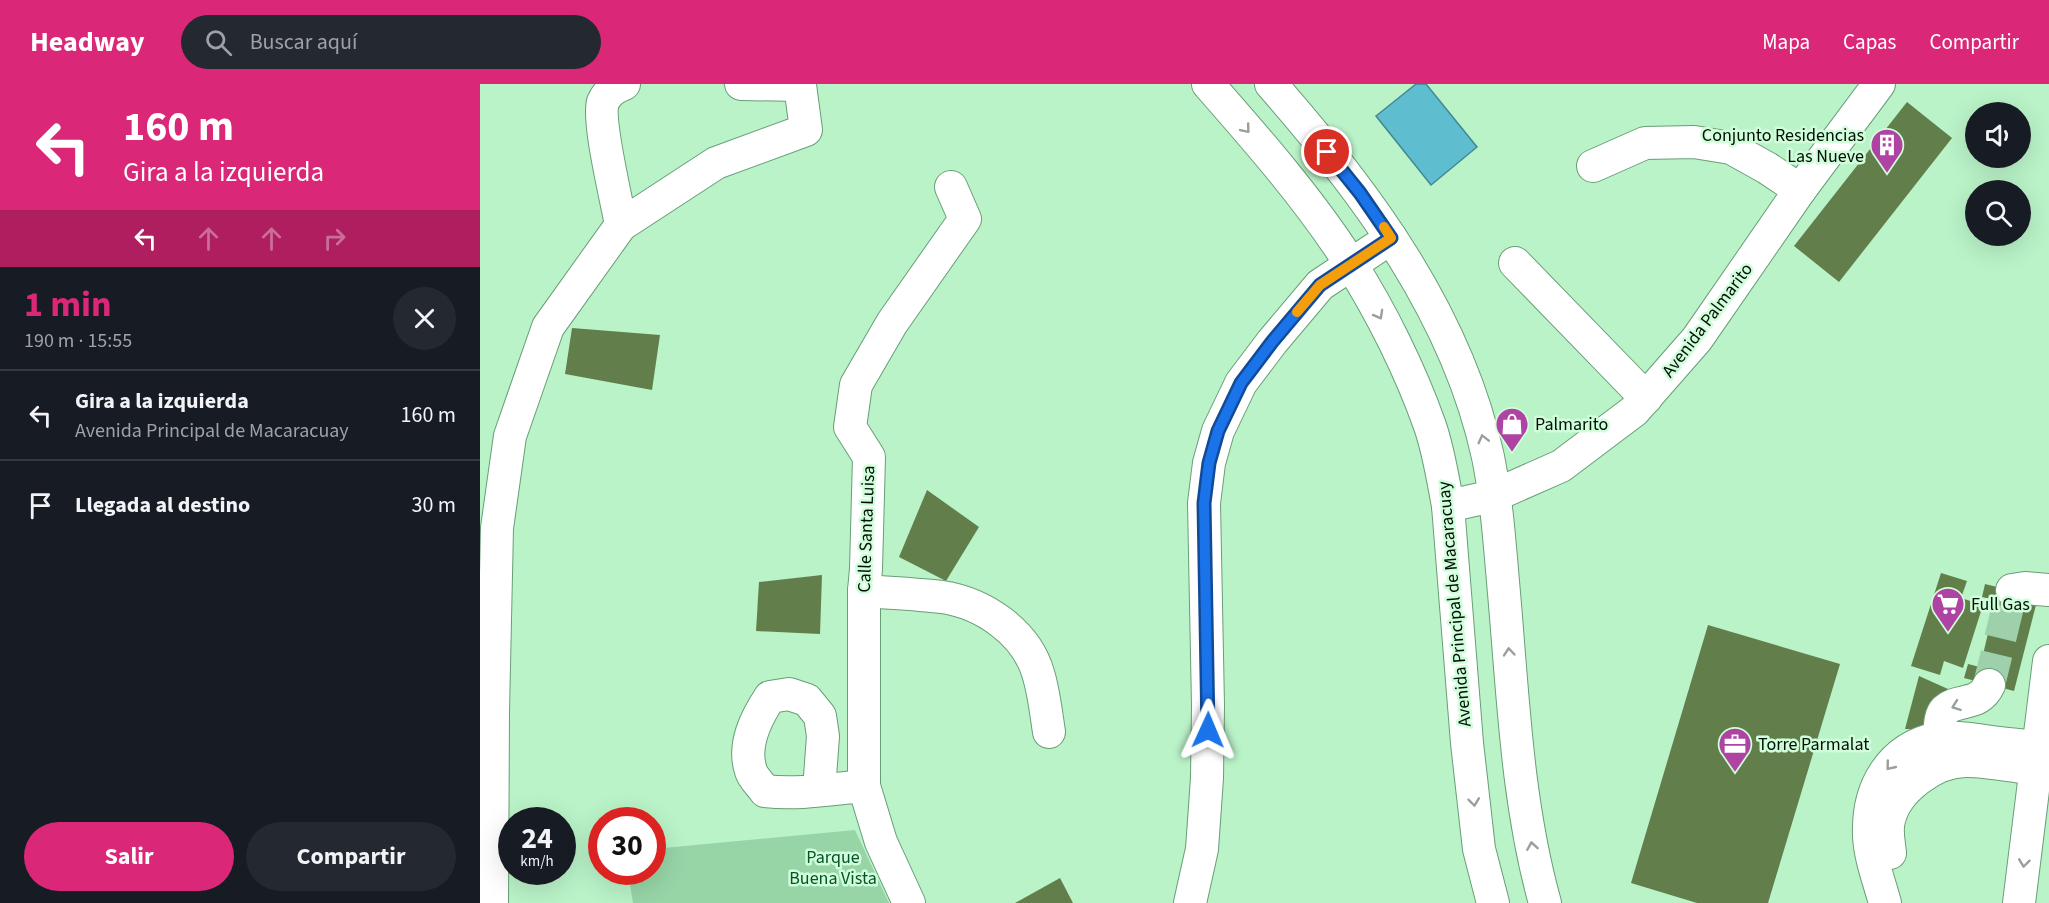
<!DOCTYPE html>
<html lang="es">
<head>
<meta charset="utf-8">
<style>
  body { margin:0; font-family:"Source Sans 3",sans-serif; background:#242831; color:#f1f3f6; height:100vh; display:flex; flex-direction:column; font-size:22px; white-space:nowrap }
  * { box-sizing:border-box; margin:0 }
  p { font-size:20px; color:#9ea1a6 }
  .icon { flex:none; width:33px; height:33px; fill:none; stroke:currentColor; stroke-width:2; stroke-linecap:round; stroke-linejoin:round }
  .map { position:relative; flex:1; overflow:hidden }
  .panel { display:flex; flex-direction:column; background:#171b24; width:480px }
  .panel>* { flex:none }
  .hud { background:#db2777; color:#fff; overflow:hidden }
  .controls { position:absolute; left:1485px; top:18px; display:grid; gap:12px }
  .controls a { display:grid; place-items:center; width:66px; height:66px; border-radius:50%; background:#171b24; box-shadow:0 6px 24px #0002; font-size:30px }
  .speed { position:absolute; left:18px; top:723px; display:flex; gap:12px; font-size:30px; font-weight:700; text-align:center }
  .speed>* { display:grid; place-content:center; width:78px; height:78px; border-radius:50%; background:#171b24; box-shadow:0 6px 24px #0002; line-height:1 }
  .speed small { font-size:15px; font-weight:400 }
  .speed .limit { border:9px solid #d22; background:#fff; color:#111 }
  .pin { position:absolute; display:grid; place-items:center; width:51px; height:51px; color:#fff; margin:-26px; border:3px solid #fff; border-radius:50%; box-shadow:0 2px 6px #0007 }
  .me { position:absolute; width:66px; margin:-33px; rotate:1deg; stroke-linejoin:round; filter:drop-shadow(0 0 4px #0008) }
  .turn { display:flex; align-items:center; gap:21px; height:126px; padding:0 24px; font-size:27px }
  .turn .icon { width:78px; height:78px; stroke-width:2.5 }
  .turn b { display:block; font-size:42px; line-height:51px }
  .lanes { display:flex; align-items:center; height:57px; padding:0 24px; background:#0003; justify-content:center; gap:30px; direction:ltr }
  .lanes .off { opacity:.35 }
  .round { display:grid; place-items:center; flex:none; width:63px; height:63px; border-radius:32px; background:#242831 }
  .overview { display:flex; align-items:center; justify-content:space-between; height:102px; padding:0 24px }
  h1 { font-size:36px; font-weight:700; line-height:45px; color:#db2777 }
  .primary-button { display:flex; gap:12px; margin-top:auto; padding:12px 24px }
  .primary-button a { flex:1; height:69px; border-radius:36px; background:#db2777; color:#fff; font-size:24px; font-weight:700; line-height:69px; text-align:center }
  .primary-button a+a { background:#242831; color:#f1f3f6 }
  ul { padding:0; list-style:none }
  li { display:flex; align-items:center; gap:18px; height:90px; padding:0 24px; border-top:2px solid #363941 }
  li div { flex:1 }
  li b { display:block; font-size:22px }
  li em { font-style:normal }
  header { display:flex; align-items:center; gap:36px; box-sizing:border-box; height:84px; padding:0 30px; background:#db2777; color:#fff }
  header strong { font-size:28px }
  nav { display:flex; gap:33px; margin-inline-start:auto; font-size:21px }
  .search { width:420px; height:54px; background:#242831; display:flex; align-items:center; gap:15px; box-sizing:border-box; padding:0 21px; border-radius:33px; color:#9ea1a6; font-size:22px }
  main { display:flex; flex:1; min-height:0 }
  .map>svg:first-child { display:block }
  .green { fill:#97d5a7 }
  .water { fill:#5ebdcf; stroke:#428992; stroke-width:1.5 }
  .building { fill:#627f4b }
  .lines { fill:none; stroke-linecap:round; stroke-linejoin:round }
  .minor-tunnel { stroke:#9ed1ab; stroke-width:32; stroke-dasharray:32 16; stroke-linecap:butt }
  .minor-casing { stroke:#689e77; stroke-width:34 }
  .minor { stroke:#fff; stroke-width:32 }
  .oneway { stroke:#999f9b }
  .route-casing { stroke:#114b97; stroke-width:15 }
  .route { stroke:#1a73e8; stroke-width:10 }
  .slow { stroke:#f59e0b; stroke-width:10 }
  .labels { text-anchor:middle; stroke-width:5; stroke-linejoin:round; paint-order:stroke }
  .poi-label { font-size:18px; fill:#001004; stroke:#d0fdda; text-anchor:start }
  .street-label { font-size:18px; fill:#001004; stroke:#d0fdda }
  .park-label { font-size:18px; fill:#065329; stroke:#d0fdda }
</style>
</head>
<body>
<header>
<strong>Headway</strong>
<div class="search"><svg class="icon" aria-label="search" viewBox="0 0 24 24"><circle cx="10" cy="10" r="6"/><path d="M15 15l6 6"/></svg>Buscar aquí</div>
<nav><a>Mapa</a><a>Capas</a><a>Compartir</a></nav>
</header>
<main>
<section class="panel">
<div class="hud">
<div class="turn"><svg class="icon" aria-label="left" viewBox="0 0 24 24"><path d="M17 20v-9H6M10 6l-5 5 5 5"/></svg><div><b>160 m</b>Gira a la izquierda</div></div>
<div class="lanes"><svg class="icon" aria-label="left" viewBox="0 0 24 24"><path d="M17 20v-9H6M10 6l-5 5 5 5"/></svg><svg class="icon off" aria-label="ahead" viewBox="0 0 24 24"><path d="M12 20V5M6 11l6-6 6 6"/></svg><svg class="icon off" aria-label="ahead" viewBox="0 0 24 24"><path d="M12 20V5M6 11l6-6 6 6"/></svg><svg class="icon off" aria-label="right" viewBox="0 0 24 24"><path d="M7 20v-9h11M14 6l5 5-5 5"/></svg></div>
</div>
<div class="overview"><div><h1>1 min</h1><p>190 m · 15:55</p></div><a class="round"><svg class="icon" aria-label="close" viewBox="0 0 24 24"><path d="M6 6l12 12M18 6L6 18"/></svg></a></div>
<ul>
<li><svg class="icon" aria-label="left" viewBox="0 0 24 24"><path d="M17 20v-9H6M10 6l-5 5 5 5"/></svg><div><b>Gira a la izquierda</b><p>Avenida Principal de Macaracuay</p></div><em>160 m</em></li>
<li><svg class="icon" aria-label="arrive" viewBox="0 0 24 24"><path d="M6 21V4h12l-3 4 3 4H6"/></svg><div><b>Llegada al destino</b></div><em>30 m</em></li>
</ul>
<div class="primary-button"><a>Salir</a><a>Compartir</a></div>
</section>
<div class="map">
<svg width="1569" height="819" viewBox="0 0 1569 819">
  <rect width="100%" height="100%" fill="#baf3c8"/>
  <polygon class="green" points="375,746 409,819 153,819 148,788 172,788 173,765"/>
  <polygon class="water" points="936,0 946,0 997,63 951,101 896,32"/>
  <g class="building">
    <polygon points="1427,18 1472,54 1359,198 1314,162"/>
    <polygon points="92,244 180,251 172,306 85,290"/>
    <polygon points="447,406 499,443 466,497 419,473"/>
    <polygon points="1461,489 1487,497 1481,514 1503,521 1483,584 1464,577 1460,591 1431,582"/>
    <polygon points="342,491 340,550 276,547 279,498"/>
    <polygon points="1505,500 1558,513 1534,607 1484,594 1488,580 1500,583 1516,516 1502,513"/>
    <polygon points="1228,541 1360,580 1288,819 1217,819 1151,799"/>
    <polygon points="1439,592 1468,605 1454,646 1425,645"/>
    <polygon points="580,794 593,819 535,819"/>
  </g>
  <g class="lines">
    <polyline class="minor-tunnel" points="1509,601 1532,506"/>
    <g class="minor-casing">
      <g id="minor">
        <path d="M728,0C778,57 829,115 870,179C901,227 931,288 950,342C959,368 963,396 968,422L987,659L999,765L1013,819"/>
        <path d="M791,0C886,108 977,230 1008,373C1017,417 1020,464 1024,509C1033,612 1037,719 1065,819"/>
        <polyline points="1113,82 1165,59 1214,58 1251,64 1287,84 1320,106"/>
        <path d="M141,141C137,118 117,36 123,18C127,9 135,3 144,0"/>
        <polyline points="1035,179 1166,314"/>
        <polyline points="968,422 1013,412 1081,382 1154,327 1217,255 1320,106 1399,0"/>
        <polyline points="1532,506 1545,504 1569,506"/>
        <path d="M384,507C410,509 436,510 462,513C503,519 546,548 558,589C564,608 566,629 569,648"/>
        <path d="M1459,654C1460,646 1459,632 1465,626C1478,614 1499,623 1509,601"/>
        <path d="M339,706L343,652L340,632L327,616L309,610L290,613C276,634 262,661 271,687C273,694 281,701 285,707C318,711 351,705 384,702"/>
        <path d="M1410,769C1409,758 1406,747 1409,736C1416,706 1454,677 1486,677C1513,677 1542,684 1569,687"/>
        <polyline points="12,819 13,628 17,444 30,352 68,243 141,141 236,79 326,46 320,1 261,0"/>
        <polyline points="429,819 401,758 384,702 384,507 386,485 389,373 370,343 376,301 412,239 485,135 471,103"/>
        <polyline points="710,819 722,765 727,694 728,622 724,419 729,379 738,347 761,299 792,258 840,201 911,154"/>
        <path d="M1405,819C1399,797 1390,774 1389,752C1387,704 1410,663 1459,654C1474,652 1490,655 1505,657C1526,660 1548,662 1569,664"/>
        <polyline points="1539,819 1569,577"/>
      </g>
    </g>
    <use href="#minor" class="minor"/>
  </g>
  <defs><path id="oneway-chevron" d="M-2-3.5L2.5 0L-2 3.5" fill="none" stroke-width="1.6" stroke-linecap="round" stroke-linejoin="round" transform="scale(1.5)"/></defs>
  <g class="oneway">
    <use href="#oneway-chevron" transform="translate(766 45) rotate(50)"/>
    <use href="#oneway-chevron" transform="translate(899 231) rotate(61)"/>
    <use href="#oneway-chevron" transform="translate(1003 355) rotate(-104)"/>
    <use href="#oneway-chevron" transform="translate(1029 568) rotate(-95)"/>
    <use href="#oneway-chevron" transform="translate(1476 622) rotate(160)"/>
    <use href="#oneway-chevron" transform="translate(1410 682) rotate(129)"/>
    <use href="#oneway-chevron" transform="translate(994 718) rotate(83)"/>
    <use href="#oneway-chevron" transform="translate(1052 762) rotate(-99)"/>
    <use href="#oneway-chevron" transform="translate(1544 779) rotate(97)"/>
  </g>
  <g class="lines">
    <g class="route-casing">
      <polyline id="route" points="728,646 724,419 729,379 738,347 761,299 792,258 840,201 911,154 880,109 847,68"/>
    </g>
    <use href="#route" class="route"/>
    <polyline class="slow" points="817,228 840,201 911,154 904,143"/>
  </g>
  <defs>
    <g id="building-pin" transform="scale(1.725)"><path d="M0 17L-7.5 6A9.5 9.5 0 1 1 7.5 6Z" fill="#ae43a3" stroke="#d0fdda"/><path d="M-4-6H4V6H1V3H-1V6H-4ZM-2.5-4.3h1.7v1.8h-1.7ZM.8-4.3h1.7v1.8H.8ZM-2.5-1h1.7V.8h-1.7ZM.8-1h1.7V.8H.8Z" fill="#fff"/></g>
    <g id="shop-pin" transform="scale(1.725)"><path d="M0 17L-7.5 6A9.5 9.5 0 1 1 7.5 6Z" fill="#ae43a3" stroke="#d0fdda"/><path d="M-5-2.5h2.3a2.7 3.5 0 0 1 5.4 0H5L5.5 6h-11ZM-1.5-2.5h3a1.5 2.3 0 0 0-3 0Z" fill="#fff"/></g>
    <g id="supermarket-pin" transform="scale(1.725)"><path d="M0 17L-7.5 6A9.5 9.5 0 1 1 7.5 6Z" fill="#ae43a3" stroke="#d0fdda"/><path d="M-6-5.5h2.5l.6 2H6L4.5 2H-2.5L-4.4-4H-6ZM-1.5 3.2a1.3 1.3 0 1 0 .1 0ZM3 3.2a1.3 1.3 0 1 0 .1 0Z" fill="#fff"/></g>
    <g id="office-pin" transform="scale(1.725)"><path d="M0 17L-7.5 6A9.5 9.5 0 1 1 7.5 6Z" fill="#ae43a3" stroke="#d0fdda"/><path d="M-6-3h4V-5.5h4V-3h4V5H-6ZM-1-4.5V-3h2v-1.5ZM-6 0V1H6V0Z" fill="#fff"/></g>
  </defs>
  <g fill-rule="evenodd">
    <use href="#building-pin" x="1407" y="61"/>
    <use href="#shop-pin" x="1032" y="340"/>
    <use href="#supermarket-pin" x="1468" y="520"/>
    <use href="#office-pin" x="1255" y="660"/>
  </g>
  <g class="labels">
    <g class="poi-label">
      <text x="1384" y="57" text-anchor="end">Conjunto Residencias<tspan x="1384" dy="21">Las Nueve</tspan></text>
      <text x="1055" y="346">Palmarito</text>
      <text x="1491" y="526">Full Gas</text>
      <text x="1278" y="666">Torre Parmalat</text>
    </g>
    <g class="street-label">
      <text transform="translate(1227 236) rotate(-53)" y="6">Avenida Palmarito</text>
      <text transform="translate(386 445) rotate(-88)" y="6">Calle Santa Luisa</text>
      <text transform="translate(974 520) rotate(-95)" y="6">Avenida Principal de Macaracuay</text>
    </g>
    <g class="park-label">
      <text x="353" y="779">Parque<tspan x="353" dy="21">Buena Vista</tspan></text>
    </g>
  </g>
</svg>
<div class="controls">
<a><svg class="icon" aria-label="sound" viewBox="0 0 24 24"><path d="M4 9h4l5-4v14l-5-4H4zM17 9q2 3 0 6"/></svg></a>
<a><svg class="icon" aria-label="search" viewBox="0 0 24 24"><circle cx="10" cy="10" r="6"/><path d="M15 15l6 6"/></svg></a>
</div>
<div class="speed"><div>24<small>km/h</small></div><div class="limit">30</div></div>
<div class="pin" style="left:847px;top:68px;background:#d93025"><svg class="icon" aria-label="arrive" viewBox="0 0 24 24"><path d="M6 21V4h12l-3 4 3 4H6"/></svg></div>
<svg class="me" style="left:728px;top:646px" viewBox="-20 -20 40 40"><path d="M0-17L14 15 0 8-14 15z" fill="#1a73e8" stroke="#fff" stroke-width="4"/></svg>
</div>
</main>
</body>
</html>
